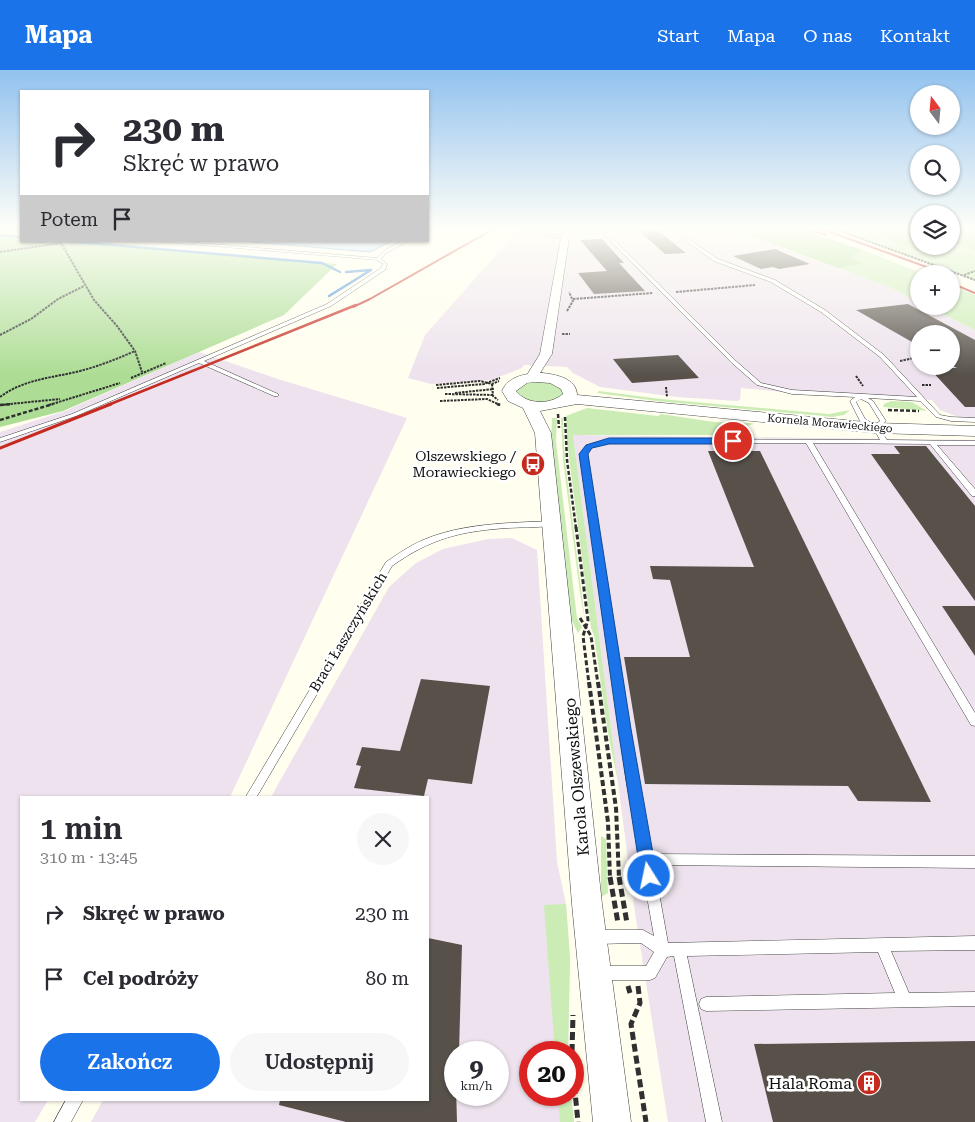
<!DOCTYPE html>
<html lang="pl">
<head>
<meta charset="utf-8">
<style>
  body { margin:0; font-family:"Roboto Serif",serif; background:#f7f7f7; color:#2b2b33; height:100vh; display:flex; flex-direction:column; font-size:19px; white-space:nowrap }
  * { box-sizing:border-box; margin:0 }
  p { font-size:16px; color:#7c7c81 }
  .icon { flex:none; width:28px; height:28px; fill:none; stroke:currentColor; stroke-width:2; stroke-linecap:round; stroke-linejoin:round }
  .map { position:relative; flex:1; overflow:hidden }
  .side { position:absolute; left:20px; top:726px; width:409px; height:305px; display:flex; flex-direction:column; background:#fff; border-radius:0px; box-shadow:0 1px 4px #0004 }
  .side>* { flex:none }
  .top-card { position:absolute; left:20px; top:20px; width:409px; height:152px; border-radius:0px; box-shadow:0 1px 4px #0004; background:#fff; color:#2b2b33; overflow:hidden }
  .needle { width:32px; rotate:344deg }
  .controls { position:absolute; left:910px; top:15px; display:grid; gap:10px }
  .controls a { display:grid; place-items:center; width:50px; height:50px; border-radius:50%; background:#fff; box-shadow:0 1px 4px #0004; font-size:25px }
  .speed { position:absolute; left:444px; top:971px; display:flex; gap:10px; font-size:25px; font-weight:700; text-align:center }
  .speed>* { display:grid; place-content:center; width:65px; height:65px; border-radius:50%; background:#fff; box-shadow:0 1px 4px #0004; line-height:1 }
  .speed small { font-size:12px; font-weight:400 }
  .speed .limit { border:8px solid #d22; background:#fff; color:#111 }
  .pin { position:absolute; display:grid; place-items:center; width:42px; height:42px; color:#fff; margin:-21px; border:2px solid #fff; border-radius:50%; box-shadow:0 1px 5px #0007 }
  .me { position:absolute; width:55px; margin:-28px; rotate:350deg; stroke-linejoin:round; filter:drop-shadow(0 0 4px #0008) }
  .turn { display:flex; align-items:center; gap:18px; height:105px; padding:0 20px; font-size:22px }
  .turn .icon { width:65px; height:65px; stroke-width:2.5 }
  .turn b { display:block; font-size:35px; line-height:42px }
  .then { display:flex; align-items:center; height:48px; padding:0 20px; background:#0003; gap:10px; font-size:19px }
  .round { display:grid; place-items:center; flex:none; width:52px; height:52px; border-radius:26px; background:#f7f7f7 }
  .head { display:flex; align-items:center; justify-content:space-between; height:85px; padding:0 20px }
  h1 { font-size:30px; font-weight:600; line-height:38px }
  .cta { display:flex; gap:10px; margin-top:auto; padding:10px 20px }
  .cta a { flex:1; height:58px; border-radius:30px; background:#1a73e8; color:#fff; font-size:20px; font-weight:600; line-height:58px; text-align:center }
  .cta a+a { background:#f7f7f7; color:#2b2b33 }
  ul { padding:0; list-style:none }
  li { display:flex; align-items:center; gap:15px; height:65px; padding:0 20px }
  li div { flex:1 }
  li b { display:block; font-size:19px }
  li em { font-style:normal }
  header { display:flex; align-items:center; gap:30px; box-sizing:border-box; height:70px; padding:0 25px; background:#1a73e8; color:#fff }
  header strong { font-size:24px }
  nav { display:flex; gap:28px; margin-inline-start:auto; font-size:18px }
  .map>svg:first-child { display:block }
  .industrial { fill:#ede2ed; fill-rule:evenodd }
  .green { fill:#ccecb6 }
  .forest { fill:#addd95 }
  .water { fill:#b1d6f9; stroke:#3482d4 }
  .lines { fill:none; stroke-linecap:round; stroke-linejoin:round }
  .stream { stroke:#3482d4; stroke-width:2.5 }
  .building { fill:#57514a }
  .service-casing { stroke:#414141; stroke-width:1 }
  .minor-casing { stroke:#414141; stroke-width:1 }
  .tertiary-casing { stroke:#414141; stroke-width:1 }
  .path-far4 { stroke:#303030; stroke-width:2; stroke-dasharray:2.5 1; stroke-linecap:butt }
  .path-far3 { stroke:#303030; stroke-width:2.5; stroke-dasharray:4 2; stroke-linecap:butt }
  .path-far2 { stroke:#303030; stroke-width:3; stroke-dasharray:5 2.5; stroke-linecap:butt }
  .path-far1 { stroke:#303030; stroke-width:4; stroke-dasharray:6 3; stroke-linecap:butt }
  .path { stroke:#303030; stroke-width:5; stroke-dasharray:8 4; stroke-linecap:butt }
  .service { fill:#fff; fill-rule:evenodd }
  .minor { fill:#fff; fill-rule:evenodd }
  .tertiary { fill:#fff; fill-rule:evenodd }
  .rail-far2 { stroke:#c52a1f; stroke-width:2 }
  .rail-far1 { stroke:#c52a1f; stroke-width:2.5 }
  .rail { stroke:#c52a1f; stroke-width:3 }
  .route { fill:#1a73e8; stroke:#114b97 }
  .labels { text-anchor:middle; stroke-width:5; stroke-linejoin:round; paint-order:stroke }
  .far-street-label { font-size:11px; fill:#0e0e0e; stroke:#fff }
  .poi-label { font-size:14px; fill:#0e0e0e; stroke:#fff; text-anchor:end }
  .street-label { font-size:14px; fill:#0e0e0e; stroke:#fff }
  .near-street-label { font-size:16px; fill:#0e0e0e; stroke:#fff }
  .near-poi-label { font-size:16px; fill:#0e0e0e; stroke:#fff; text-anchor:end }
</style>
</head>
<body>
<header>
<strong>Mapa</strong>
<nav><a>Start</a><a>Mapa</a><a>O nas</a><a>Kontakt</a></nav>
</header>
<div class="map">
<svg width="975" height="1052" viewBox="0 0 975 1052">
  <rect width="100%" height="100%" fill="#fffeef"/>
  <g class="industrial">
    <path d="M520,158H729L889,217L919,232V236H927L975,260V348H961L940,340L932,330L818,325L741,318L740,330L737,331L677,327L600,317L573,303L567,297L524,295L522,298L491,310L431,314L408,308L425,265ZM919,264H951V296H919Z"/>
    <polygon points="199,282 281,310 407,348 230,727 21,728 21,1030 48,1030 35,1052 0,1052 0,362 65,341"/>
    <polygon points="573,365 975,370 975,1052 668,1052 634,836"/>
    <path d="M512,468L537,480L557,792L566,834L570,889L568,982H530V1025H571L574,1052H91L103,1030H428V728L271,727L389,517L416,493L443,479L488,469ZM455,982H498V1025H455Z"/>
  </g>
  <g class="green">
    <polygon points="832,158 863,158 916,180 960,175 975,181 975,210"/>
    <polygon points="863,180 924,204 919,204 919,232 889,217 838,198 861,194 851,187"/>
    <polygon points="951,215 975,225 975,260 927,236 951,236"/>
    <path d="M548,311L564,320L563,326C544,334 530,337 515,321L523,313Z"/>
    <polygon points="599,321 661,329 829,344 850,340 844,345 832,347 657,331 597,323"/>
    <polygon points="891,331 912,332 927,341 883,337 884,334"/>
    <polygon points="587,338 658,346 661,344 714,352 751,353 754,354 743,357 746,365 573,365 618,712 608,663 594,565 591,558 567,372 566,346"/>
    <polygon points="552,348 557,348 556,371 574,523 577,548 582,557 578,563 571,549 551,372"/>
    <polygon points="561,348 563,349 565,390 585,551 580,523 563,390"/>
    <polygon points="601,766 606,769 608,823 601,827"/>
    <polygon points="566,834 570,889 568,982 555,982 544,835"/>
    <polygon points="558,1025 571,1025 574,1052 560,1052"/>
  </g>
  <g class="forest">
    <polygon points="729,158 798,158 863,180 851,187 862,194 838,198"/>
    <polygon points="861,158 919,158 919,176 948,176 916,180"/>
    <polygon points="951,158 975,158 975,181 960,175 951,176"/>
    <polygon points="0,165 21,167 21,171 69,171 337,194 284,245 63,341 0,357"/>
  </g>
  <polygon class="water" points="240,171 392,171 370,182"/>
  <g class="lines">
    <g class="stream">
      <polyline points="0,165 21,167"/>
      <polyline points="65,171 322,193 340,202"/>
      <polyline points="329,226 371,200 346,202"/>
    </g>
  </g>
  <g class="building">
    <polygon points="655,158 686,183 665,184 637,159"/>
    <polygon points="602,169 624,193 619,193 645,221 594,224 578,203 607,201 580,170"/>
    <polygon points="775,179 810,194 779,199 773,197 761,199 733,186"/>
    <polygon points="908,234 975,270 975,337 965,337 929,298 957,298 951,295 951,264 919,264 919,276 856,240"/>
    <polygon points="678,285 699,308 632,313 613,289"/>
    <polygon points="894,376 926,376 975,436 975,531 871,384 900,384"/>
    <polygon points="708,381 760,381 931,732 858,731 848,716 645,714 624,587 690,587 670,510 653,509 650,496 754,497"/>
    <polygon points="942,536 975,536 975,586"/>
    <polygon points="421,609 490,616 472,714 428,709 424,726 354,718 361,696 356,695 362,677 400,681"/>
    <polygon points="428,868 462,875 459,982 455,982 457,1052 346,1052 279,1035 280,1030 428,1030"/>
    <polygon points="975,971 975,1052 773,1052 754,974"/>
  </g>
  <g class="lines">
    <g class="service-casing">
      <g id="service">
        <polygon points="0,158 21,159 21,161 0,160"/>
        <polygon points="429,158 434,158 428,161 428,159"/>
        <polygon points="533,158 537,158 541,162 567,168 565,169 539,164"/>
        <path d="M598,158H602L736,291L761,313L792,320L917,327L880,287L821,242L771,212L714,191L668,158H672L718,189L775,210L825,240L884,285L940,345L951,347L975,348V352L951,351L936,347L920,331L868,328L873,331L886,351L879,358L887,370L975,371V375H937L975,419V426H972L930,374L813,373L975,643V656L971,655L806,373H609L591,378L587,384L638,709L652,784L975,786V798L654,795L668,873L975,866V880L891,881L909,923L975,922V936L706,941L701,939L699,934L701,929L706,927L895,923L878,882L687,886L722,1052H706L674,886L667,887L655,908L650,910H600L595,908L593,903L595,898L600,896H646L654,882L641,873L594,874L589,872L587,867L589,862L594,860H643L654,866L641,793L639,789L640,787L626,709L581,384L587,376L609,369L880,370L874,359L860,351L850,331L855,327L792,324L757,315L732,293ZM861,329L869,333L880,351L875,355L865,349L856,332Z"/>
        <path d="M154,171H174L377,188C384,180 397,171 408,171L385,184L381,189L387,194L385,200L331,236L204,291L278,324V326H274L199,293L76,346L0,372V368L72,344L327,234L381,198L383,194L377,190Z"/>
        <path d="M552,451H555L556,453L555,455C540,458 524,457 508,458C462,461 431,468 392,496L256,728H245L386,492C398,484 409,476 423,470C463,453 509,453 552,451Z"/>
        <polygon points="66,1030 83,1030 71,1052 54,1052"/>
      </g>
    </g>
    <g class="minor-casing">
      <polygon id="minor" points="569,158 580,158 571,162 569,168 552,284 535,311 527,311 525,308 540,284 561,168 565,159"/>
    </g>
    <g class="tertiary-casing">
      <path id="tertiary" d="M542,303C554,304 577,308 577,325L876,353L975,356V366L876,363L577,334L540,341L551,363L602,834L631,1052H593L572,834L535,363L523,338L508,331L502,321C508,306 527,303 542,303ZM536,312L550,313L561,319L563,324C550,335 527,335 516,321L527,313Z"/>
    </g>
    <g class="path-far4">
      <polyline points="832,158 975,210"/>
      <polyline points="26,171 45,172"/>
      <polyline points="0,182 61,173 94,230 117,256 135,281 142,302"/>
      <polyline points="964,205 975,201"/>
      <polyline points="676,222 755,215"/>
      <polyline points="573,229 653,223"/>
      <polyline points="567,241 573,231 569,222"/>
      <polyline points="562,264 570,264"/>
      <polyline points="0,265 31,249 58,229 84,216"/>
      <polyline points="900,291 919,287"/>
      <polyline points="856,306 863,316"/>
      <polyline points="131,308 166,293"/>
      <polyline points="492,314 493,326 498,330"/>
      <polyline points="436,315 480,311 492,314 499,311"/>
      <polyline points="922,315 931,315"/>
      <polyline points="666,317 667,327"/>
      <polyline points="437,318 484,314 500,308"/>
      <polyline points="455,323 494,319"/>
      <polyline points="445,324 494,325"/>
      <path d="M0,327C24,309 52,308 80,301C99,296 117,289 135,281"/>
      <polyline points="440,331 487,329 500,335"/>
      <polyline points="0,335 60,329"/>
      <polyline points="49,335 120,313"/>
    </g>
    <g class="path-far3">
      <polyline points="497,334 500,335"/>
      <polyline points="0,335 12,334"/>
      <polyline points="888,340 919,341"/>
      <polyline points="558,344 559,358"/>
      <polyline points="565,347 567,390 576,458"/>
      <polyline points="0,350 53,334"/>
    </g>
    <g class="path-far2">
      <polyline points="576,457 588,550 583,566 589,614"/>
      <polyline points="580,548 591,566 598,614"/>
    </g>
    <g class="path-far1">
      <polyline points="589,612 608,752 610,808"/>
      <polyline points="598,612 616,738 619,808"/>
    </g>
    <g class="path">
      <polyline points="610,807 618,853"/>
      <polyline points="619,807 627,853"/>
      <polyline points="628,916 630,923"/>
      <polyline points="638,916 640,933 631,954 646,1052"/>
      <polyline points="572,982 573,945"/>
      <polyline points="572,992 578,1052"/>
    </g>
    <use href="#service" class="service"/>
    <use href="#minor" class="minor"/>
    <use href="#tertiary" class="tertiary"/>
    <g class="rail-far2">
      <polyline points="803,158 826,165"/>
      <polyline points="819,158 946,204"/>
      <polyline points="951,213 975,223"/>
      <polyline points="353,237 370,229 495,158"/>
    </g>
    <polyline class="rail-far1" points="108,335 356,235"/>
    <polyline class="rail" points="0,378 111,334"/>
  </g>
  <linearGradient id="sky" x2="0" y2="1"><stop stop-color="#92c2ef"/><stop offset="0.52" stop-color="#fffff8"/><stop offset="1" stop-color="#fffff8" stop-opacity="0"/></linearGradient>
  <rect width="975" height="305" fill="url(#sky)"/>
  <polygon class="route" points="609,368 733,368 737,371 733,374 609,374 592,378 588,384 631,659 657,806 654,811 649,813 643,811 641,806 618,659 579,384 586,375"/>
  <defs>
    <g id="bus-disc" transform="scale(1.25)"><circle r="9.5" fill="#c52a1f" stroke="#fff"/><path d="M-5-6H5V4H4V6H2V4H-2V6H-4V4H-5ZM-3.5-4V0h7V-4ZM-3.5 1.2v1.5H-2V1.2ZM2 1.2v1.5H3.5V1.2Z" fill="#fff"/></g>
    <g id="building-disc" transform="scale(1.25)"><circle r="9.5" fill="#c52a1f" stroke="#fff"/><path d="M-4-6H4V6H1V3H-1V6H-4ZM-2.5-4.3h1.7v1.8h-1.7ZM.8-4.3h1.7v1.8H.8ZM-2.5-1h1.7V.8h-1.7ZM.8-1h1.7V.8H.8Z" fill="#fff"/></g>
  </defs>
  <g fill-rule="evenodd">
    <use href="#bus-disc" x="533" y="394"/>
    <use href="#building-disc" x="869" y="1013"/>
  </g>
  <g class="labels">
    <g class="far-street-label">
      <text transform="translate(830 353) rotate(5)" y="4">Kornela Morawieckiego</text>
    </g>
    <g class="poi-label">
      <text x="516" y="391">Olszewskiego /<tspan x="516" dy="16">Morawieckiego</tspan></text>
    </g>
    <g class="street-label">
      <text transform="translate(348 562) rotate(-59)" y="5">Braci Łaszczyńskich</text>
    </g>
    <g class="near-street-label">
      <text transform="translate(576 707) rotate(-95)" y="6">Karola Olszewskiego</text>
    </g>
    <g class="near-poi-label">
      <text x="852" y="1019">Hala Roma</text>
    </g>
  </g>
</svg>
<div class="controls">
<a><svg class="needle" viewBox="-14 -14 28 28"><path d="M0-13l5 13h-10z" fill="#e53935"/><path d="M0 13l5-13h-10z" fill="#7c7c81"/></svg></a>
<a><svg class="icon" aria-label="search" viewBox="0 0 24 24"><circle cx="10" cy="10" r="6"/><path d="M15 15l6 6"/></svg></a>
<a><svg class="icon" aria-label="layers" viewBox="0 0 24 24"><path d="M12 4l9 5-9 5-9-5zM3 14l9 5 9-5"/></svg></a>
<a>+</a>
<a>−</a>
</div>
<div class="speed"><div>9<small>km/h</small></div><div class="limit">20</div></div>
<div class="pin" style="left:733px;top:371px;background:#d93025"><svg class="icon" aria-label="arrive" viewBox="0 0 24 24"><path d="M6 21V4h12l-3 4 3 4H6"/></svg></div>
<svg class="me" style="left:649px;top:806px" viewBox="-20 -20 40 40"><circle r="17" fill="#1a73e8" stroke="#fff" stroke-width="3"/><path d="M0-11L8 9 0 5-8 9z" fill="#fff"/></svg>
<div class="top-card">
<div class="turn"><svg class="icon" aria-label="right" viewBox="0 0 24 24"><path d="M7 20v-9h11M14 6l5 5-5 5"/></svg><div><b>230 m</b>Skręć w prawo</div></div>
<div class="then">Potem<svg class="icon" aria-label="arrive" viewBox="0 0 24 24"><path d="M6 21V4h12l-3 4 3 4H6"/></svg></div>
</div>
<section class="side">
<div class="head"><div><h1>1 min</h1><p>310 m · 13:45</p></div><a class="round"><svg class="icon" aria-label="close" viewBox="0 0 24 24"><path d="M6 6l12 12M18 6L6 18"/></svg></a></div>
<ul>
<li><svg class="icon" aria-label="right" viewBox="0 0 24 24"><path d="M7 20v-9h11M14 6l5 5-5 5"/></svg><div><b>Skręć w prawo</b></div><em>230 m</em></li>
<li><svg class="icon" aria-label="arrive" viewBox="0 0 24 24"><path d="M6 21V4h12l-3 4 3 4H6"/></svg><div><b>Cel podróży</b></div><em>80 m</em></li>
</ul>
<div class="cta"><a>Zakończ</a><a>Udostępnij</a></div>
</section>
</div>
</body>
</html>
